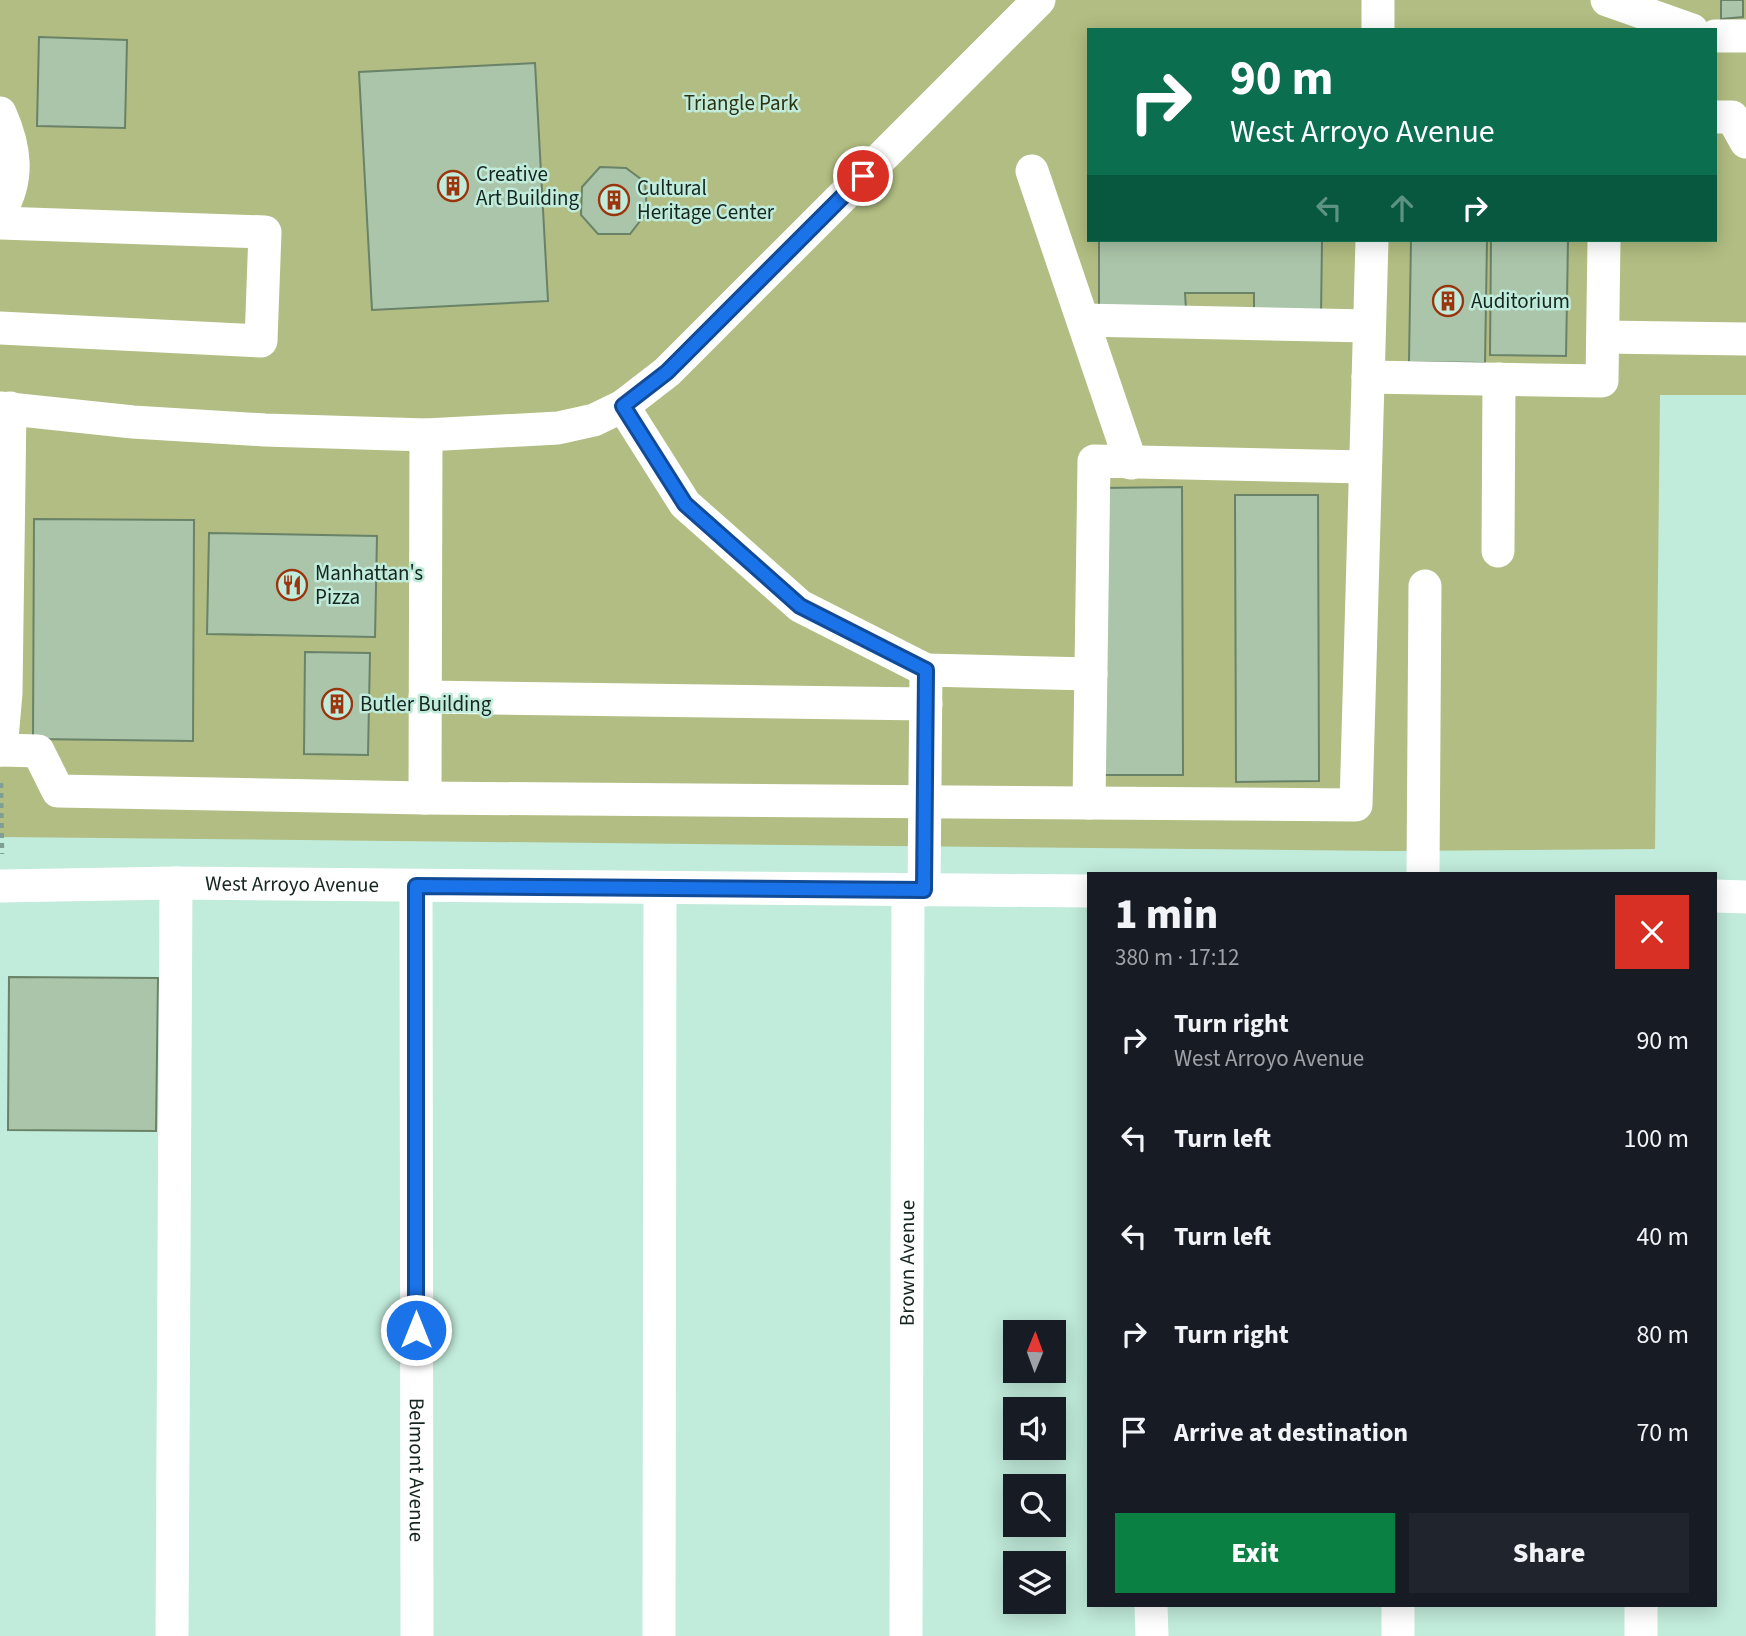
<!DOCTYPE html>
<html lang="en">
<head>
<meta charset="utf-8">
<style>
  body { margin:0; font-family:"Source Sans 3",sans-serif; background:#20242c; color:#f1f3f6; height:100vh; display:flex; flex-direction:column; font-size:26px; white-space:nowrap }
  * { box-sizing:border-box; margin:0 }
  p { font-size:23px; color:#9ea1a6 }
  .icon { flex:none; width:38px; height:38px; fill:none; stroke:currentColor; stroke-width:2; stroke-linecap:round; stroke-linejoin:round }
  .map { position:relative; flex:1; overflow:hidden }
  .sheet { position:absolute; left:1087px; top:872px; width:630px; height:735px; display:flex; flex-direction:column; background:#171b24; border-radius:0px; box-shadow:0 4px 18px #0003 }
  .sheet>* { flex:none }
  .guide { position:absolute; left:1087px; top:28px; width:630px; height:214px; border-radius:0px; box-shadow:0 4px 18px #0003; background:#0b6e4f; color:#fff; overflow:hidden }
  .needle { width:46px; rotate:1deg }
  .fabs { position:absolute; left:1003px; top:1320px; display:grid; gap:14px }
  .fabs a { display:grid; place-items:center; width:63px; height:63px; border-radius:0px; background:#171b24; box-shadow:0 4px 18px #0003; font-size:35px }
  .pin { position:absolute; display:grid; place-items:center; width:60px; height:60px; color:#fff; margin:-30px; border:4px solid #fff; border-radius:50%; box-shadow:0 2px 7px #0007 }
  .me { position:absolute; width:77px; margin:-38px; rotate:0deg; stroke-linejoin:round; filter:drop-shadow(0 0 5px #0008) }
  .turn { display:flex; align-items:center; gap:24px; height:147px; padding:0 28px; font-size:32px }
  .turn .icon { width:91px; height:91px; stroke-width:2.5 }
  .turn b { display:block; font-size:49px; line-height:60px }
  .lanes { display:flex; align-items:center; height:66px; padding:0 28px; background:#0003; justify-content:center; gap:35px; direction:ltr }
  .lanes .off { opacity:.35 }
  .round { display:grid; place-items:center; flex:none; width:74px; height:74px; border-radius:0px; background:#20242c }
  .head { display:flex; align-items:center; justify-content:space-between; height:119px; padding:0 28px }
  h1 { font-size:42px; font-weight:800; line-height:52px }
  .action { display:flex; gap:14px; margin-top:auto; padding:14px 28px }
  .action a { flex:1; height:80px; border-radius:0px; background:#0b8043; color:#fff; font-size:28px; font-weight:800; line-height:80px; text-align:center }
  .action a+a { background:#20242c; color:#f1f3f6 }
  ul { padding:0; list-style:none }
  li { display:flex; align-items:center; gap:21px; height:98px; padding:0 28px }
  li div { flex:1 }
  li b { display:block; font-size:26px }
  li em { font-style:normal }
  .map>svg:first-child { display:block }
  .green { fill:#b1bd82; fill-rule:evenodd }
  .building { fill:#abc5aa; stroke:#698268; stroke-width:2 }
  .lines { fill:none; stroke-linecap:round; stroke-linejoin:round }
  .path { stroke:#7f9f93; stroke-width:4.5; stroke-dasharray:5 5; stroke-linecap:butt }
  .minor { stroke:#fff; stroke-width:33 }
  .route-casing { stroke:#114b97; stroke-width:18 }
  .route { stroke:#1a73e8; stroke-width:12 }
  .labels { text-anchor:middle; stroke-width:5; stroke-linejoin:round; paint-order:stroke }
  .park-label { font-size:21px; fill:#2c3210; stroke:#c1ebdb }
  .poi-label { font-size:21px; fill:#15251f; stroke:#c1ebdb; text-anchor:start }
  .street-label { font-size:21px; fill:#15251f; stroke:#c1ebdb }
</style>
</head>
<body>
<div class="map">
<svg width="1746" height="1636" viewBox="0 0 1746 1636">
  <rect width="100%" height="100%" fill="#c1ebdb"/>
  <path class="green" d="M0,0H1746V395H1660L1655,849L1392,851L0,837ZM1088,30H1715V240H1088Z"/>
  <g class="building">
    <polygon points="1721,0 1743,0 1743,17 1721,19"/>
    <polygon points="39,37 127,40 125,128 37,126"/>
    <polygon points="535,63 548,301 372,310 359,72"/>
    <polygon points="600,167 626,168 645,182 647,212 630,234 598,234 581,215 582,187"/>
    <polygon points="1099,240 1322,240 1321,316 1254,316 1254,293 1185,293 1186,310 1099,310"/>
    <polygon points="1411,240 1487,240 1485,363 1409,362"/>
    <polygon points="1491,240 1568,240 1566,356 1490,355"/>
    <polygon points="1182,487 1183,775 1100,775 1099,488"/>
    <polygon points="1235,495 1318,495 1319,781 1236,782"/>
    <polygon points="34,519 194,520 193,741 33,739"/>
    <polygon points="209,533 377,536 375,637 207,634"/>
    <polygon points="305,652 370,653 368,755 304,754"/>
    <polygon points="9,977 158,978 156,1131 8,1130"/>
  </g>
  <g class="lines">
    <polyline class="path" points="1,783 2,854"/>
    <g class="minor">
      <polyline points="1607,0 1692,30"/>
      <polyline points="1378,30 1378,0"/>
      <polyline points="1715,36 1746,36"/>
      <path d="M0,113C15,147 20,178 0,212"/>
      <polyline points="1715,117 1732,117 1746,142"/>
      <polyline points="1032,171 1131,463"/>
      <polyline points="0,223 265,232 261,341 0,328"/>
      <polyline points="1083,320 1369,326"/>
      <polyline points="1603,337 1746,339"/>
      <polyline points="1368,377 1602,381 1604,240"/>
      <polyline points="623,406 685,504 800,606 926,670"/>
      <polyline points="0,408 133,422 265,430 426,435 558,428 594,420 623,406 667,372 1039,0"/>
      <polyline points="1498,551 1499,379"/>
      <polyline points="425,697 926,704"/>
      <polyline points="0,750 38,751 58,791 425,798 1356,805 1372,240"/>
      <polyline points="1,750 6,693 10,408"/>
      <polyline points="425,798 426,435"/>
      <polyline points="1089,803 1094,461 1365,467"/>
      <polyline points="1423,873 1425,586"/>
      <path id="s1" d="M0,886L176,883L1088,891"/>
      <path id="s2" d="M416,886L417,1636"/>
      <polyline points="924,890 926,670 1091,674"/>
      <polyline points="1715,896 1746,897"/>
      <polyline points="1151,1605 1152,1636"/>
      <polyline points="172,1636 176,883"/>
      <polyline points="659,1636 660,888"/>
      <path id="s3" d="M906,1636L908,890"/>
      <polyline points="1398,1636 1398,1605"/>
      <polyline points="1641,1636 1641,1605"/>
    </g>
  </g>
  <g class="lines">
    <g class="route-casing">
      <polyline id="route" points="416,1330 416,886 924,890 926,670 800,606 685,504 623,406 667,372 863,176"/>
    </g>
    <use href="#route" class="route"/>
  </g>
  <defs>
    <g id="building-ring" transform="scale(1.575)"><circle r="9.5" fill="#c1ebdb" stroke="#9b350d" stroke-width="1.5"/><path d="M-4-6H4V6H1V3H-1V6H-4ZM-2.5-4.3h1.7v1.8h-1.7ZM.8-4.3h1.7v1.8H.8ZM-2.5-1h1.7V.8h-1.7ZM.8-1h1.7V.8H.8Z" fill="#9b350d"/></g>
    <g id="restaurant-ring" transform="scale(1.575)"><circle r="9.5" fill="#c1ebdb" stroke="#9b350d" stroke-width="1.5"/><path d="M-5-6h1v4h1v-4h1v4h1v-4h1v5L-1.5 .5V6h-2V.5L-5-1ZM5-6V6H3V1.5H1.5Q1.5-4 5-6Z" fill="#9b350d"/></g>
  </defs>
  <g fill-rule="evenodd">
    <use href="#building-ring" x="453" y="186"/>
    <use href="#building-ring" x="614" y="200"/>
    <use href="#building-ring" x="1448" y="301"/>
    <use href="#restaurant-ring" x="292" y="585"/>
    <use href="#building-ring" x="337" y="704"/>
  </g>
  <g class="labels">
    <g class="park-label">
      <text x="741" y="110">Triangle Park</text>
    </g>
    <g class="poi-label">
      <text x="476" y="181">Creative<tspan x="476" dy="24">Art Building</tspan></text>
      <text x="637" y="195">Cultural<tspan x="637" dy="24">Heritage Center</tspan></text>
      <text x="1471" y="308">Auditorium</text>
      <text x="315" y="580">Manhattan's<tspan x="315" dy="24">Pizza</tspan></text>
      <text x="360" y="711">Butler Building</text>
    </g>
    <g class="street-label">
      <text dy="7" stroke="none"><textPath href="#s1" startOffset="292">West Arroyo Avenue</textPath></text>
      <text dy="7" stroke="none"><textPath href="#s3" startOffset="373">Brown Avenue</textPath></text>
      <text dy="7" stroke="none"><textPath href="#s2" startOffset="584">Belmont Avenue</textPath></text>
    </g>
  </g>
</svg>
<div class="fabs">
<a><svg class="needle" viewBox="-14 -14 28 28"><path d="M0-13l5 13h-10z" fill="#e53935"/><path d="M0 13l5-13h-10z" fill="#9ea1a6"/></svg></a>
<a><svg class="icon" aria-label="sound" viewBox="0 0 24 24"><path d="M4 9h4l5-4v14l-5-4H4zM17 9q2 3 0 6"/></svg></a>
<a><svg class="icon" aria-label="search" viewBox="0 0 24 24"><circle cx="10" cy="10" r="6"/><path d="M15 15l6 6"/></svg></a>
<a><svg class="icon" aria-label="layers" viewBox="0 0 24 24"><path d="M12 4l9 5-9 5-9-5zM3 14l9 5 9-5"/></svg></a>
</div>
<div class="pin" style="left:863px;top:176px;background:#d93025"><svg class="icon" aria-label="arrive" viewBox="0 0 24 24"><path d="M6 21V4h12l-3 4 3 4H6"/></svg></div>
<svg class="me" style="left:416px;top:1330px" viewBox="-20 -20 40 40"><circle r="17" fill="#1a73e8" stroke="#fff" stroke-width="3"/><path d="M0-11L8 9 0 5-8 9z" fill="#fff"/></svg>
<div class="guide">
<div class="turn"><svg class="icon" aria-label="right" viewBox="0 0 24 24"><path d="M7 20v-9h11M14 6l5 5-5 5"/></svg><div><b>90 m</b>West Arroyo Avenue</div></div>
<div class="lanes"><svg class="icon off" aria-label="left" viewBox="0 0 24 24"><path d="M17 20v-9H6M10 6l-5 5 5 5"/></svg><svg class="icon off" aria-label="ahead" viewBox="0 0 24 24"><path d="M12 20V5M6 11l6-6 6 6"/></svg><svg class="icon" aria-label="right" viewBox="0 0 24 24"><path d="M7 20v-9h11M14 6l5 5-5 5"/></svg></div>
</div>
<section class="sheet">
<div class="head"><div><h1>1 min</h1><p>380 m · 17:12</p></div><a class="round" style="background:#d93025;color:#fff"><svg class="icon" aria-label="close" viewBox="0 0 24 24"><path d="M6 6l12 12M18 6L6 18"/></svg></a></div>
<ul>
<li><svg class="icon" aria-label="right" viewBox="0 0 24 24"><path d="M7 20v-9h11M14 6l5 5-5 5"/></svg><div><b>Turn right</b><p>West Arroyo Avenue</p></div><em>90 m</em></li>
<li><svg class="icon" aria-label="left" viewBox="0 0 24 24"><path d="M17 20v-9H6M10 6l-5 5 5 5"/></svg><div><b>Turn left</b></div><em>100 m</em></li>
<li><svg class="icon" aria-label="left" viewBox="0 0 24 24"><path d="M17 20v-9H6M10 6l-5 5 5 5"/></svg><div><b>Turn left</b></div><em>40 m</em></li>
<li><svg class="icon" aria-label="right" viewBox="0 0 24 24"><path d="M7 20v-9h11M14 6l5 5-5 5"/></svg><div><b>Turn right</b></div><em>80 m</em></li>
<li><svg class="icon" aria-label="arrive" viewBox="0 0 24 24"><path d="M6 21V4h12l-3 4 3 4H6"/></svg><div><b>Arrive at destination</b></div><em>70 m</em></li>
</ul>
<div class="action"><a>Exit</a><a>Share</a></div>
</section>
</div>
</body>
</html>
